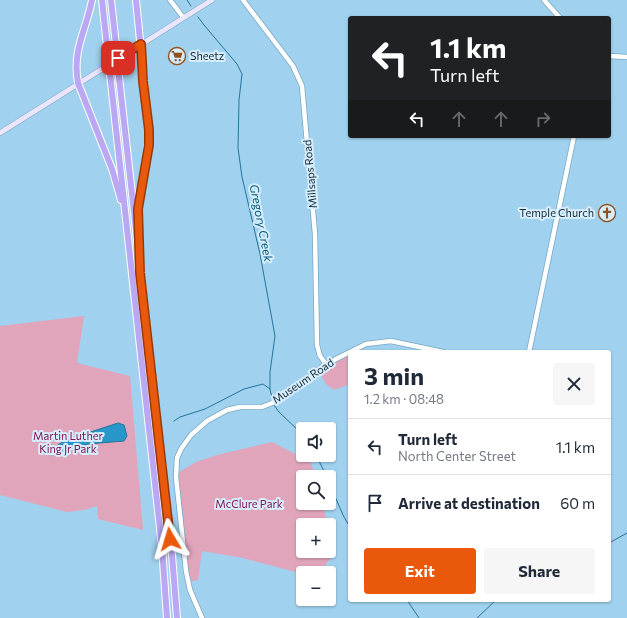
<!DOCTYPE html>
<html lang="en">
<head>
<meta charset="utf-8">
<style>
  body { margin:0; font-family:Commissioner,sans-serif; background:#f6f6f7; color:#1f2937; height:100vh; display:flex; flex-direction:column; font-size:15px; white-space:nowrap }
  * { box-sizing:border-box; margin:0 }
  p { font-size:13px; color:#747a83 }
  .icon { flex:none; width:22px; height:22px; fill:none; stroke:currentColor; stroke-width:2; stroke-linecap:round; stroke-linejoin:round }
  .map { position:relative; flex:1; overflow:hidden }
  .side { position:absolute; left:348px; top:350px; width:263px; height:252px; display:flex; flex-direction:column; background:#fff; border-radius:4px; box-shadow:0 1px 3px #0004 }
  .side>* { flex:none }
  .guide { position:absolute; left:348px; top:16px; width:263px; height:122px; border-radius:4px; box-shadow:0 1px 3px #0004; background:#202124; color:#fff; overflow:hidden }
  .buttons { position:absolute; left:296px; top:422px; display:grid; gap:8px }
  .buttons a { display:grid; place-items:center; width:40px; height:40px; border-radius:4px; background:#fff; box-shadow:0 1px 3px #0004; font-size:20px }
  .pin { position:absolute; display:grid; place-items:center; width:34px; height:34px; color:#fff; margin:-17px; border-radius:8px; box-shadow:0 2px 6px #0006 }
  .me { position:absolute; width:44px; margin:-22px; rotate:353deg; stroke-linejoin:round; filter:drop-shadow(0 0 3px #0008) }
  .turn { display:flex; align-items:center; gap:14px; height:84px; padding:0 16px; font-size:18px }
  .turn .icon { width:52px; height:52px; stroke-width:2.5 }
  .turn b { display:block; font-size:28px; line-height:34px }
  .lanes { display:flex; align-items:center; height:38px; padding:0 16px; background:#0003; justify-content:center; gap:20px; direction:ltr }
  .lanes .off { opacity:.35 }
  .round { display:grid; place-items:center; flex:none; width:42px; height:42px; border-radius:4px; background:#f6f6f7 }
  .head { display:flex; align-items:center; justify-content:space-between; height:68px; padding:0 16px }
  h1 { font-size:24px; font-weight:700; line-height:30px }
  .primary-button { display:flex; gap:8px; margin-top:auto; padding:8px 16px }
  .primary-button a { flex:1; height:46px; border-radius:4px; background:#ea580c; color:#fff; font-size:16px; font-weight:700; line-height:46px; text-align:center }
  .primary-button a+a { background:#f6f6f7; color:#1f2937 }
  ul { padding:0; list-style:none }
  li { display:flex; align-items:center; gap:12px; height:56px; padding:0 16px; border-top:1px solid #e0e1e3 }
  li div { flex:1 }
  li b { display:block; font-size:15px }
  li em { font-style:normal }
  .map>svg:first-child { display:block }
  .green { fill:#e0a5bb }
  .water { fill:#2996ca; stroke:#23759c }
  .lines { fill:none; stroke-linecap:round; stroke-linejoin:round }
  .stream { stroke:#23759c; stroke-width:1 }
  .tertiary-casing { stroke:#78a7c3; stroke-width:6 }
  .secondary-casing { stroke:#78a7c3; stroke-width:6 }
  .motorway-casing { stroke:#fff; stroke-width:8 }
  .tertiary { stroke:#fff; stroke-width:4.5 }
  .secondary { stroke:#ebe5fc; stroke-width:5 }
  .motorway { stroke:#bba8f4; stroke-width:6 }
  .motorway-bridge-casing { stroke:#fff; stroke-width:8; stroke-linecap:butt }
  .motorway-bridge { stroke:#bba8f4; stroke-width:6 }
  .route-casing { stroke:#983908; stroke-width:10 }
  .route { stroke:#ea580c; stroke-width:7 }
  .labels { text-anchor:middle; stroke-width:4; stroke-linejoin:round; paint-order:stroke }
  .poi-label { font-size:11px; fill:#142732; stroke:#d6eefd; text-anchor:start }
  .street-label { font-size:11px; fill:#142732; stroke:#d6eefd }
  .park-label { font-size:11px; fill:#83154f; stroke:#d6eefd }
  .water-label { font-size:12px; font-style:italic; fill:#005679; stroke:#d6eefd }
</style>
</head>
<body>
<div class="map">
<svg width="627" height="618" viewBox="0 0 627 618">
  <rect width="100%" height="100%" fill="#a0d1ee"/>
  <g class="green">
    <polygon points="84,316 77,363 130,376 143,530 98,519 97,506 84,510 67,512 0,495 0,326"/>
    <polygon points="350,355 350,384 334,390 326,384 320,374 328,366"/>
    <polygon points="272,442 311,462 315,477 303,477 303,503 322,503 328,525 303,525 303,551 329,551 329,530 335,553 319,573 303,574 243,558 202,551 198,580 188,582 176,474 196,462 217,455"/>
  </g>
  <polygon class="water" points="118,423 124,425 127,436 124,441 88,444 61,452 58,445 66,440"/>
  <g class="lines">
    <g class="stream">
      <polyline points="187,0 191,6"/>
      <polyline points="198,17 204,25 237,64 242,74 239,100 238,148 242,177 260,254 275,336 270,372 270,390 273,400"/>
      <polyline points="274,405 279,412 303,435"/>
      <polyline points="174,421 180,417 205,409 244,389 263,384 270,389"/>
      <polyline points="316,455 327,477"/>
      <polyline points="329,483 344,517 350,527"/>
      <polyline points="609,543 627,533"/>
      <polyline points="407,600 419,618"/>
      <polyline points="477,618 496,600"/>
    </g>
    <g class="tertiary-casing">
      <g id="tertiary">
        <polyline points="170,0 183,17"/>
        <polyline points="243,0 293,66 302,86 315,234 317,345 320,356 326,364"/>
        <polyline points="544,0 560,18"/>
        <polyline points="609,56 627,57"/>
        <polyline points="529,352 574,136"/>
        <polyline points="202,618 190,590 186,571 176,477 177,458 181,449 191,435 207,421 227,410 240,407 262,407 272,403 293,390 324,365 366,344 391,341 443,352"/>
      </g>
    </g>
    <g class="secondary-casing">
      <polyline id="secondary" points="0,133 212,0"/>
    </g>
    <g class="motorway-casing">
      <g id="motorway">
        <path d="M92,0C86,31 72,50 78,83L112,169L121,200"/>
        <polyline points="102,0 107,46"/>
        <polyline points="111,0 116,45"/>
        <path d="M136,0L149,130C148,161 138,191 138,222"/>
        <polyline points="118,68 172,555 177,618"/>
        <polyline points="110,74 162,547 167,618"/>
      </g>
    </g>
    <use href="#tertiary" class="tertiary"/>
    <use href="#secondary" class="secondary"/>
    <use href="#motorway" class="motorway"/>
    <g class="motorway-bridge-casing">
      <g id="motorway-bridge">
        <polyline points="116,45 118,68"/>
        <polyline points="107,46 110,74"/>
      </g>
    </g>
    <use href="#motorway-bridge" class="motorway-bridge"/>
  </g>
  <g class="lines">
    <g class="route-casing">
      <polyline id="route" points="118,58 141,44 143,81 149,130 149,145 138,209 140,273 170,539"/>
    </g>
    <use href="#route" class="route"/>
  </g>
  <defs>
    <g id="supermarket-ring" transform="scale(0.9)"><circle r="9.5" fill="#d6eefd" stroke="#91501c" stroke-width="1.5"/><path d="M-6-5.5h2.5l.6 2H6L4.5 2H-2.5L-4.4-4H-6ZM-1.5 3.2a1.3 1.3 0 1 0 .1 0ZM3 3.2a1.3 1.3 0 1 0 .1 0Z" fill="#91501c"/></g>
    <g id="church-ring" transform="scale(0.9)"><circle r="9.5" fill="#d6eefd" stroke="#91501c" stroke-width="1.5"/><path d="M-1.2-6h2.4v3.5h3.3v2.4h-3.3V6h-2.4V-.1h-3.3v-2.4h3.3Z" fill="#91501c"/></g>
  </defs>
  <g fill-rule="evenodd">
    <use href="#supermarket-ring" x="177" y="56"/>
    <use href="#church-ring" x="607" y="213"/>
  </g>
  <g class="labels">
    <g class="poi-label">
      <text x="190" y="60">Sheetz</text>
      <text x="594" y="217" text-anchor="end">Temple Church</text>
    </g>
    <g class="street-label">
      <text transform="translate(310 174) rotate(-95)" y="4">Millsaps Road</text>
      <text transform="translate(303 381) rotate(-34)" y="4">Museum Road</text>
    </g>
    <g class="park-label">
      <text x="68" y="440">Martin Luther<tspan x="68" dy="13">King Jr Park</tspan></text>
      <text x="249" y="508">McClure Park</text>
    </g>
    <g class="water-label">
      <text transform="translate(261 223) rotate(79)" y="4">Gregory Creek</text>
    </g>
  </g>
</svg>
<div class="buttons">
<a><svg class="icon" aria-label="sound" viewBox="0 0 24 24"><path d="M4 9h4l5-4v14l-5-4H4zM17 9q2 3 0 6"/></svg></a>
<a><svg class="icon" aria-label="search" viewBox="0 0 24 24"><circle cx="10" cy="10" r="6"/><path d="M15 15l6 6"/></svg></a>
<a>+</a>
<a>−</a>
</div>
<div class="pin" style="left:118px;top:58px;background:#d93025"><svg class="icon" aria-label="arrive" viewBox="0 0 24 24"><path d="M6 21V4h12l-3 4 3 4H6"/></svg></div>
<svg class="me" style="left:170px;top:539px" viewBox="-20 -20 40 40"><path d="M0-17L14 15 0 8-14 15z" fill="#ea580c" stroke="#fff" stroke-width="4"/></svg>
<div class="guide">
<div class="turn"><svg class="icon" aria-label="left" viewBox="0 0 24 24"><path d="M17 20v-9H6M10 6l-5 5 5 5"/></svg><div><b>1.1 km</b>Turn left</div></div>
<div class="lanes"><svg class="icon" aria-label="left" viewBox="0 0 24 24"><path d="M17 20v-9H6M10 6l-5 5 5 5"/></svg><svg class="icon off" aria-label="ahead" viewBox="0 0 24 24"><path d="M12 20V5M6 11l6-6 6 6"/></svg><svg class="icon off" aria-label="ahead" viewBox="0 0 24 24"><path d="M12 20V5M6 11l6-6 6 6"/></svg><svg class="icon off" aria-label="right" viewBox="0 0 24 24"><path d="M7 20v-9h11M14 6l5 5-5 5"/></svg></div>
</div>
<section class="side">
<div class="head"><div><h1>3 min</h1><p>1.2 km · 08:48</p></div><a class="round"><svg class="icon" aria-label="close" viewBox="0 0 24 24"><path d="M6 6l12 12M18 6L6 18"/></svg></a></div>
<ul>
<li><svg class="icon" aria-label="left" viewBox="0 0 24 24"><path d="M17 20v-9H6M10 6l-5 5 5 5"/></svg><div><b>Turn left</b><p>North Center Street</p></div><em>1.1 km</em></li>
<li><svg class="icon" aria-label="arrive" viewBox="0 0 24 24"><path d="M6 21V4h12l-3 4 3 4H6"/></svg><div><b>Arrive at destination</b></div><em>60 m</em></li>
</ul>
<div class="primary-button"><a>Exit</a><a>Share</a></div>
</section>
</div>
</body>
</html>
